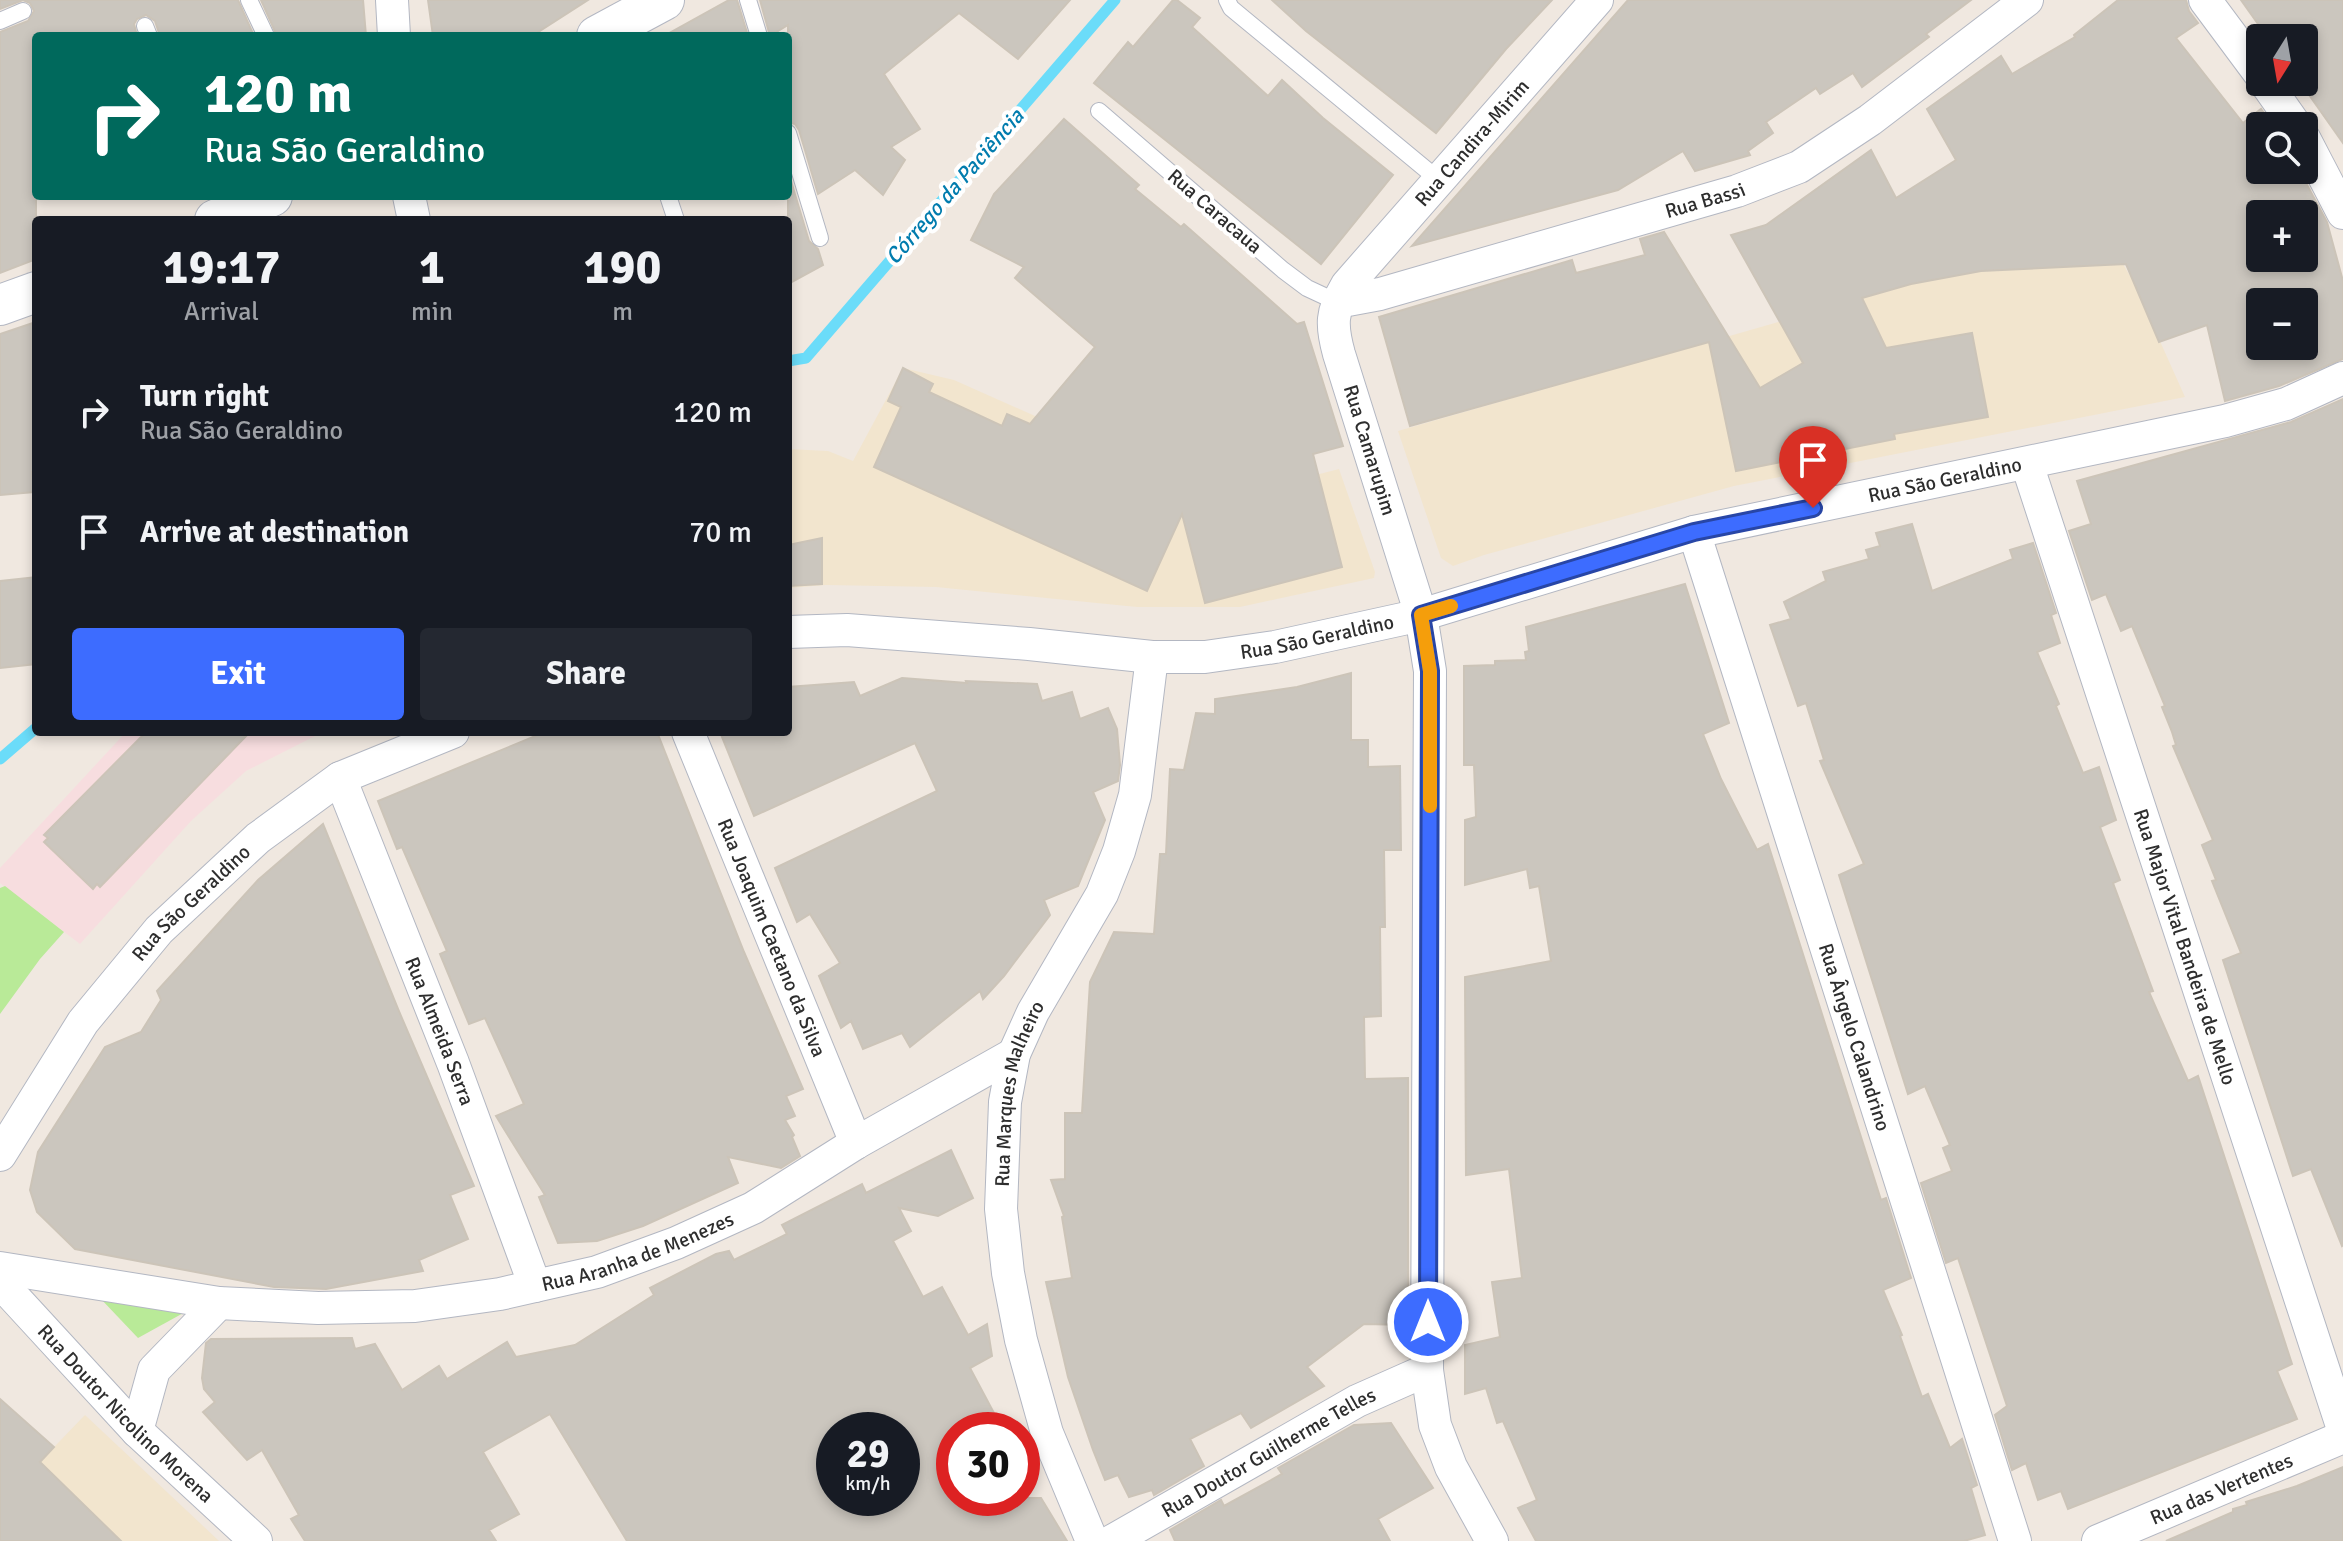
<!DOCTYPE html>
<html lang="en">
<head>
<meta charset="utf-8">
<style>
  body { margin:0; font-family:Signika,sans-serif; background:#242831; color:#f1f3f6; height:100vh; display:flex; flex-direction:column; font-size:30px; white-space:nowrap }
  * { box-sizing:border-box; margin:0 }
  p { font-size:26px; color:#9ea1a6 }
  .icon { flex:none; width:44px; height:44px; fill:none; stroke:currentColor; stroke-width:2; stroke-linecap:round; stroke-linejoin:round }
  .map { position:relative; flex:1; overflow:hidden }
  .drawer { position:absolute; left:32px; top:216px; width:760px; height:520px; display:flex; flex-direction:column; background:#171b24; border-radius:8px; box-shadow:0 4px 12px #0003 }
  .drawer>* { flex:none }
  .banner { position:absolute; left:32px; top:32px; width:760px; height:168px; border-radius:8px; box-shadow:0 4px 12px #0003; background:#00695c; color:#fff; overflow:hidden }
  .needle { width:52px; rotate:191deg }
  .tools { position:absolute; left:2246px; top:24px; display:grid; gap:16px }
  .tools a { display:grid; place-items:center; width:72px; height:72px; border-radius:8px; background:#171b24; box-shadow:0 4px 12px #0003; font-size:40px }
  .speed { position:absolute; left:816px; top:1412px; display:flex; gap:16px; font-size:40px; font-weight:700; text-align:center }
  .speed>* { display:grid; place-content:center; width:104px; height:104px; border-radius:50%; background:#171b24; box-shadow:0 4px 12px #0003; line-height:1 }
  .speed small { font-size:20px; font-weight:400 }
  .speed .limit { border:12px solid #d22; background:#fff; color:#111 }
  .pin { position:absolute; display:grid; place-items:center; width:68px; height:68px; color:#fff; margin:-82px -34px; border-radius:50% 50% 50% 0; rotate:-45deg; box-shadow:0 0 8px #0007 }
  .pin .icon { rotate:45deg }
  .me { position:absolute; width:88px; margin:-44px; rotate:0deg; stroke-linejoin:round; filter:drop-shadow(0 0 6px #0008) }
  .turn { display:flex; align-items:center; gap:28px; height:168px; padding:0 40px; font-size:36px }
  .turn .icon { width:104px; height:104px; stroke-width:2.5 }
  .turn b { display:block; font-size:56px; line-height:68px }
  .eta { display:flex; justify-content:space-evenly; align-items:center; height:136px; text-align:center }
  .eta b { font-size:48px; font-weight:700; line-height:56px }
  .button { display:flex; gap:16px; margin-top:auto; padding:16px 40px }
  .button a { flex:1; height:92px; border-radius:8px; background:#3d6cff; color:#fff; font-size:32px; font-weight:700; line-height:92px; text-align:center }
  .button a+a { background:#242831; color:#f1f3f6 }
  ul { padding:0; list-style:none }
  li { display:flex; align-items:center; gap:24px; height:120px; padding:0 40px }
  li div { flex:1 }
  li b { display:block; font-size:30px }
  li em { font-style:normal }
  .map>svg:first-child { display:block }
  .education { fill:#f2e5ce }
  .medical { fill:#f7dddf }
  .green { fill:#b9ea98 }
  .lines { fill:none; stroke-linecap:round; stroke-linejoin:round }
  .stream { stroke:#6bdcf9; stroke-width:11 }
  .building { fill:#cbc6be; stroke:#ccc4b8; stroke-width:2; fill-rule:evenodd }
  .service-casing { stroke:#b3b7c2; stroke-width:18 }
  .minor-casing { stroke:#b3b7c2; stroke-width:34 }
  .tertiary-casing { stroke:#b3b7c2; stroke-width:42 }
  .service { stroke:#fff; stroke-width:16 }
  .minor { stroke:#fff; stroke-width:32 }
  .tertiary { stroke:#fff; stroke-width:40 }
  .route-casing { stroke:#2846a6; stroke-width:20 }
  .route { stroke:#3d6cff; stroke-width:14 }
  .slow { stroke:#f59e0b; stroke-width:14 }
  .labels { text-anchor:middle; stroke-width:8; stroke-linejoin:round; paint-order:stroke }
  .street-label { font-size:20px; fill:#2e2e2e; stroke:#fff }
  .water-label { font-size:22px; font-style:italic; fill:#017cae; stroke:#fff }
</style>
</head>
<body>
<div class="map">
<svg width="2343" height="1541" viewBox="0 0 2343 1541">
  <rect width="100%" height="100%" fill="#f0e8e0"/>
  <g class="education">
    <polygon points="2123,264 2133,281 2185,397 1734,486 1484,555 1453,566 1441,558 1398,431 1911,284 1981,271"/>
    <polygon points="903,368 954,380 1222,499 1339,469 1375,572 1374,578 1240,607 1137,607 936,587 826,585 788,588 788,449 828,451 853,461"/>
    <polygon points="85,1415 219,1541 0,1541 0,1503"/>
  </g>
  <polygon class="medical" points="126,732 323,732 246,771 191,821 80,944 0,883 0,868"/>
  <g class="green">
    <polygon points="5,886 64,932 40,959 0,1014 0,888"/>
    <polygon points="100,1298 187,1311 138,1338"/>
  </g>
  <g class="lines">
    <g class="stream">
      <polyline points="788,361 806,358 1115,0"/>
      <polyline points="0,759 36,728"/>
    </g>
  </g>
  <g class="building">
    <polygon points="0,0 238,0 254,36 160,36 155,21 146,15 137,19 134,24 137,36 36,36 36,259 0,273 0,32 28,21 34,11 30,3 23,0 0,9"/>
    <polygon points="261,0 363,0 366,36 277,36"/>
    <polygon points="428,0 588,0 532,36 433,36"/>
    <polygon points="729,0 737,0 748,36 664,36"/>
    <polygon points="760,0 1070,0 1018,59 959,13 884,74 920,129 891,147 905,160 883,195 855,170 818,194 799,130 795,124 788,122 788,25 770,36"/>
    <polygon points="1173,0 1177,0 1200,18 1192,27 1268,96 1282,80 1323,118 1393,175 1321,264 1094,83 1128,42 1133,47"/>
    <polygon points="1272,0 1552,0 1506,49 1436,133 1306,31"/>
    <polygon points="1628,0 1971,0 1926,34 1929,37 1862,87 1853,73 1820,94 1816,88 1766,122 1773,133 1748,151 1750,155 1695,171 1683,151 1618,190 1412,246"/>
    <path d="M2118,0H2186L2189,11L2198,23L2176,38L2243,123L2261,109L2273,126H2260V170H2299L2327,222L2343,281V359L2279,386L2225,401L2207,325L2159,342L2126,264L1981,271L1911,284L1862,298L1886,348L1972,333L1988,417L1894,434L1895,439L1736,471L1709,342L1410,426L1379,317L1572,260L1576,273L1645,255L1640,239L1664,232L1760,388L1803,363L1731,235L1766,225L1871,150L1896,198L1956,160L1927,109L2001,56L2012,74L2075,37L2074,35ZM2260,214H2304V258H2260ZM2260,302H2304V346H2260Z"/>
    <polygon points="2241,0 2343,0 2343,143 2300,82 2304,82 2304,38 2268,38"/>
    <polygon points="1064,119 1139,185 1135,189 1181,227 1184,224 1297,324 1304,322 1343,446 1313,454 1342,567 1205,603 1182,514 1147,591 874,467 901,407 888,401 903,368 933,384 929,392 1002,426 1007,414 1030,424 1095,347 1015,278 1024,267 971,240 994,194"/>
    <polygon points="788,171 809,241 818,249 823,265 788,284"/>
    <polygon points="36,322 36,471 32,472 34,492 0,495 0,334"/>
    <polygon points="2343,399 2343,1245 2342,1246 2311,1169 2293,1176 2223,960 2241,953 2212,881 2216,880 2202,845 2213,840 2173,746 2176,745 2172,732 2162,707 2165,706 2132,626 2121,631 2106,594 2092,600 2069,531 2091,524 2077,481 2291,422"/>
    <polygon points="1912,524 1932,591 2013,559 2010,550 2033,543 2056,613 2051,615 2060,643 2037,652 2059,704 2056,706 2083,773 2099,767 2116,820 2100,827 2120,880 2113,883 2153,991 2149,992 2188,1081 2198,1076 2292,1364 2277,1371 2297,1419 2068,1509 2061,1491 2038,1500 2026,1463 2012,1470 1995,1415 2007,1406 1958,1258 1946,1263 1921,1183 1952,1171 1943,1148 1950,1145 1925,1086 1908,1094 1839,875 1864,864 1820,761 1824,760 1806,703 1798,706 1770,625 1791,619 1784,602 1826,581 1823,572 1869,559 1866,550 1880,546 1876,533"/>
    <polygon points="822,538 822,584 788,586 788,545"/>
    <polygon points="36,577 36,664 0,668 0,581"/>
    <polygon points="1685,584 1729,723 1703,734 1721,779 1757,850 1768,844 1881,1200 1886,1198 1911,1278 1883,1290 1902,1335 1900,1336 1922,1397 1928,1394 1950,1448 1962,1439 1977,1485 1971,1488 1985,1535 1964,1541 1536,1541 1518,1508 1537,1500 1503,1421 1497,1423 1486,1388 1465,1394 1465,1345 1500,1337 1492,1282 1522,1278 1509,1169 1466,1175 1465,977 1551,961 1539,886 1530,888 1527,869 1465,885 1465,820 1476,817 1474,765 1464,765 1464,666 1495,665 1495,661 1526,660 1525,652 1529,651 1526,627"/>
    <polygon points="1351,673 1351,740 1368,740 1368,767 1400,766 1401,850 1384,850 1385,927 1380,927 1381,1016 1364,1017 1365,1079 1408,1078 1408,1325 1364,1324 1307,1367 1324,1386 1251,1428 1241,1413 1190,1439 1204,1466 1154,1495 1152,1490 1129,1497 1118,1475 1105,1480 1093,1450 1068,1377 1046,1282 1072,1278 1062,1217 1064,1216 1051,1180 1065,1179 1065,1113 1082,1113 1090,982 1114,932 1154,934 1160,854 1166,854 1170,769 1184,770 1196,713 1215,714 1215,699 1297,687"/>
    <polygon points="902,678 967,683 966,681 1037,684 1042,701 1072,692 1080,719 1108,708 1117,729 1120,765 1118,781 1093,792 1105,820 1078,886 1044,900 1050,915 1004,976 983,999 980,991 910,1047 902,1033 863,1049 851,1021 841,1028 819,976 840,963 810,914 797,922 775,868 937,791 915,743 754,816 720,732 788,732 788,687 854,682 860,696"/>
    <polygon points="146,732 250,732 100,887 97,884 93,889 44,842 48,838 44,835"/>
    <polygon points="545,732 657,732 744,952 803,1089 786,1096 795,1116 785,1120 794,1135 792,1137 800,1156 781,1168 728,1157 738,1183 643,1226 597,1241 558,1243 539,1197 545,1195 496,1116 524,1104 485,1018 469,1024 440,954 447,951 402,847 397,849 378,801"/>
    <polygon points="323,824 398,1009 474,1186 450,1195 468,1239 419,1260 423,1271 326,1289 274,1287 75,1249 37,1212 30,1190 38,1152 105,1047 141,1032 161,1000 157,991 258,880"/>
    <path d="M951,1150L973,1198L938,1216L899,1208L911,1231L893,1241L923,1297L942,1287L968,1335L987,1324L992,1356L970,1368L1003,1430H954V1498H1041L1067,1541H627L550,1414L483,1452L519,1514L489,1530L496,1541H305L291,1519L299,1515L262,1450L247,1460L203,1412L215,1402L204,1389L202,1378L206,1343L211,1339L352,1338L355,1349L375,1344L402,1390L439,1366L447,1379L507,1342L516,1357L575,1345L654,1295L650,1288L716,1254L729,1251L734,1260L787,1234L782,1225L862,1184L866,1193ZM834,1430H902V1498H834Z"/>
    <polygon points="0,1399 54,1447 40,1462 121,1541 0,1541"/>
    <polygon points="1391,1423 1433,1488 1378,1519 1390,1541 1175,1541 1170,1530 1221,1500 1224,1506 1282,1474 1278,1468 1354,1425"/>
    <polygon points="2343,1467 2343,1541 2166,1541 2233,1512 2233,1509 2247,1505 2246,1502 2297,1486"/>
  </g>
  <g class="lines">
    <g class="service-casing">
      <g id="service">
        <polyline points="249,0 266,36"/>
        <polyline points="748,0 759,36"/>
        <polyline points="1227,0 1231,8 1440,181"/>
        <polyline points="0,21 23,11"/>
        <polyline points="145,26 149,36"/>
        <polyline points="1099,111 1283,270 1307,288 1337,302"/>
        <polyline points="788,133 820,238"/>
        <polyline points="668,196 676,220"/>
      </g>
    </g>
    <g class="minor-casing">
      <g id="minor">
        <polyline points="392,0 394,36"/>
        <polyline points="2205,0 2260,74"/>
        <polyline points="2265,82 2296,126"/>
        <polyline points="2304,138 2343,213"/>
        <polyline points="409,196 414,220"/>
        <path id="s1" d="M1337,302L1380,294L1737,191L1799,167L1870,120L2027,0"/>
        <path id="s2" d="M2027,464L2343,1429"/>
        <path id="s3" d="M1694,532L2015,1541"/>
        <path id="s4" d="M788,632L847,630L1029,644L1152,657H1205L1275,647L1421,615L1694,532L2225,421L2286,404L2343,378"/>
        <path id="s5" d="M688,732L856,1143"/>
        <path id="s6" d="M340,778L453,1063L535,1286"/>
        <path id="s7" d="M0,1155L83,1022L159,930L258,838L340,778L453,732"/>
        <path id="s8" d="M0,1268L219,1303L318,1308L415,1306L500,1294L597,1272L676,1243L753,1208L856,1143L1014,1054"/>
        <path id="s9" d="M0,1282L137,1431L256,1541"/>
        <polyline points="137,1431 154,1370 219,1303"/>
        <path id="s10" d="M1092,1541L1047,1433L1021,1340L1008,1273L1001,1209L1005,1102L1014,1054L1033,1012L1102,894L1119,851L1135,795L1152,657"/>
        <path id="s11" d="M1112,1541L1357,1401L1427,1370"/>
        <path id="s12" d="M1492,1541L1451,1467L1435,1425L1427,1370L1430,671L1421,615L1339,354C1331,325 1331,312 1347,285L1597,0"/>
        <path id="s13" d="M2098,1541L2343,1437"/>
      </g>
    </g>
    <g class="tertiary-casing">
      <g id="tertiary">
        <polyline points="597,36 664,0"/>
        <polyline points="215,220 272,196"/>
        <polyline points="0,305 36,292"/>
      </g>
    </g>
    <use href="#service" class="service"/>
    <use href="#minor" class="minor"/>
    <use href="#tertiary" class="tertiary"/>
  </g>
  <g class="lines">
    <g class="route-casing">
      <polyline id="route" points="1428,1322 1430,671 1421,615 1694,532 1813,508"/>
    </g>
    <use href="#route" class="route"/>
    <polyline class="slow" points="1430,806 1430,671 1421,615 1451,606"/>
  </g>
  <g class="labels">
    <g class="street-label">
      <text dy="7" stroke="none"><textPath href="#s12" startOffset="1476">Rua Candira-Mirim</textPath></text>
      <text dy="7" stroke="none"><textPath href="#s1" startOffset="382">Rua Bassi</textPath></text>
      <text transform="translate(1215 211) rotate(41)" y="7">Rua Caracaua</text>
      <text transform="translate(1370 450) rotate(73)" y="7">Rua Camarupim</text>
      <text dy="7" stroke="none"><textPath href="#s4" startOffset="1180">Rua São Geraldino</textPath></text>
      <text dy="7" stroke="none"><textPath href="#s4" startOffset="532">Rua São Geraldino</textPath></text>
      <text dy="7" stroke="none"><textPath href="#s7" startOffset="318">Rua São Geraldino</textPath></text>
      <text dy="7" stroke="none"><textPath href="#s5" startOffset="222">Rua Joaquim Caetano da Silva</textPath></text>
      <text dy="7" stroke="none"><textPath href="#s2" startOffset="508">Rua Major Vital Bandeira de Mello</textPath></text>
      <text dy="7" stroke="none"><textPath href="#s6" startOffset="272">Rua Almeida Serra</textPath></text>
      <text dy="7" stroke="none"><textPath href="#s3" startOffset="530">Rua Ângelo Calandrino</textPath></text>
      <text dy="7" stroke="none"><textPath href="#s10" startOffset="464">Rua Marques Malheiro</textPath></text>
      <text dy="7" stroke="none"><textPath href="#s8" startOffset="648">Rua Aranha de Menezes</textPath></text>
      <text dy="7" stroke="none"><textPath href="#s9" startOffset="182">Rua Doutor Nicolino Morena</textPath></text>
      <text dy="7" stroke="none"><textPath href="#s11" startOffset="180">Rua Doutor Guilherme Telles</textPath></text>
      <text dy="7" stroke="none"><textPath href="#s13" startOffset="134">Rua das Vertentes</textPath></text>
    </g>
    <g class="water-label">
      <text transform="translate(954 186) rotate(-49)" y="8">Córrego da Paciência</text>
    </g>
  </g>
</svg>
<div class="tools">
<a><svg class="needle" viewBox="-14 -14 28 28"><path d="M0-13l5 13h-10z" fill="#e53935"/><path d="M0 13l5-13h-10z" fill="#9ea1a6"/></svg></a>
<a><svg class="icon" aria-label="search" viewBox="0 0 24 24"><circle cx="10" cy="10" r="6"/><path d="M15 15l6 6"/></svg></a>
<a>+</a>
<a>−</a>
</div>
<div class="speed"><div>29<small>km/h</small></div><div class="limit">30</div></div>
<div class="pin" style="left:1813px;top:508px;background:#d93025"><svg class="icon" aria-label="arrive" viewBox="0 0 24 24"><path d="M6 21V4h12l-3 4 3 4H6"/></svg></div>
<svg class="me" style="left:1428px;top:1322px" viewBox="-20 -20 40 40"><circle r="17" fill="#3d6cff" stroke="#fff" stroke-width="3"/><path d="M0-11L8 9 0 5-8 9z" fill="#fff"/></svg>
<div class="banner">
<div class="turn"><svg class="icon" aria-label="right" viewBox="0 0 24 24"><path d="M7 20v-9h11M14 6l5 5-5 5"/></svg><div><b>120 m</b>Rua São Geraldino</div></div>
</div>
<section class="drawer">
<div class="eta">
<div><b>19:17</b><p>Arrival</p></div>
<div><b>1</b><p>min</p></div>
<div><b>190</b><p>m</p></div>
</div>
<ul>
<li><svg class="icon" aria-label="right" viewBox="0 0 24 24"><path d="M7 20v-9h11M14 6l5 5-5 5"/></svg><div><b>Turn right</b><p>Rua São Geraldino</p></div><em>120 m</em></li>
<li><svg class="icon" aria-label="arrive" viewBox="0 0 24 24"><path d="M6 21V4h12l-3 4 3 4H6"/></svg><div><b>Arrive at destination</b></div><em>70 m</em></li>
</ul>
<div class="button"><a>Exit</a><a>Share</a></div>
</section>
</div>
</body>
</html>
